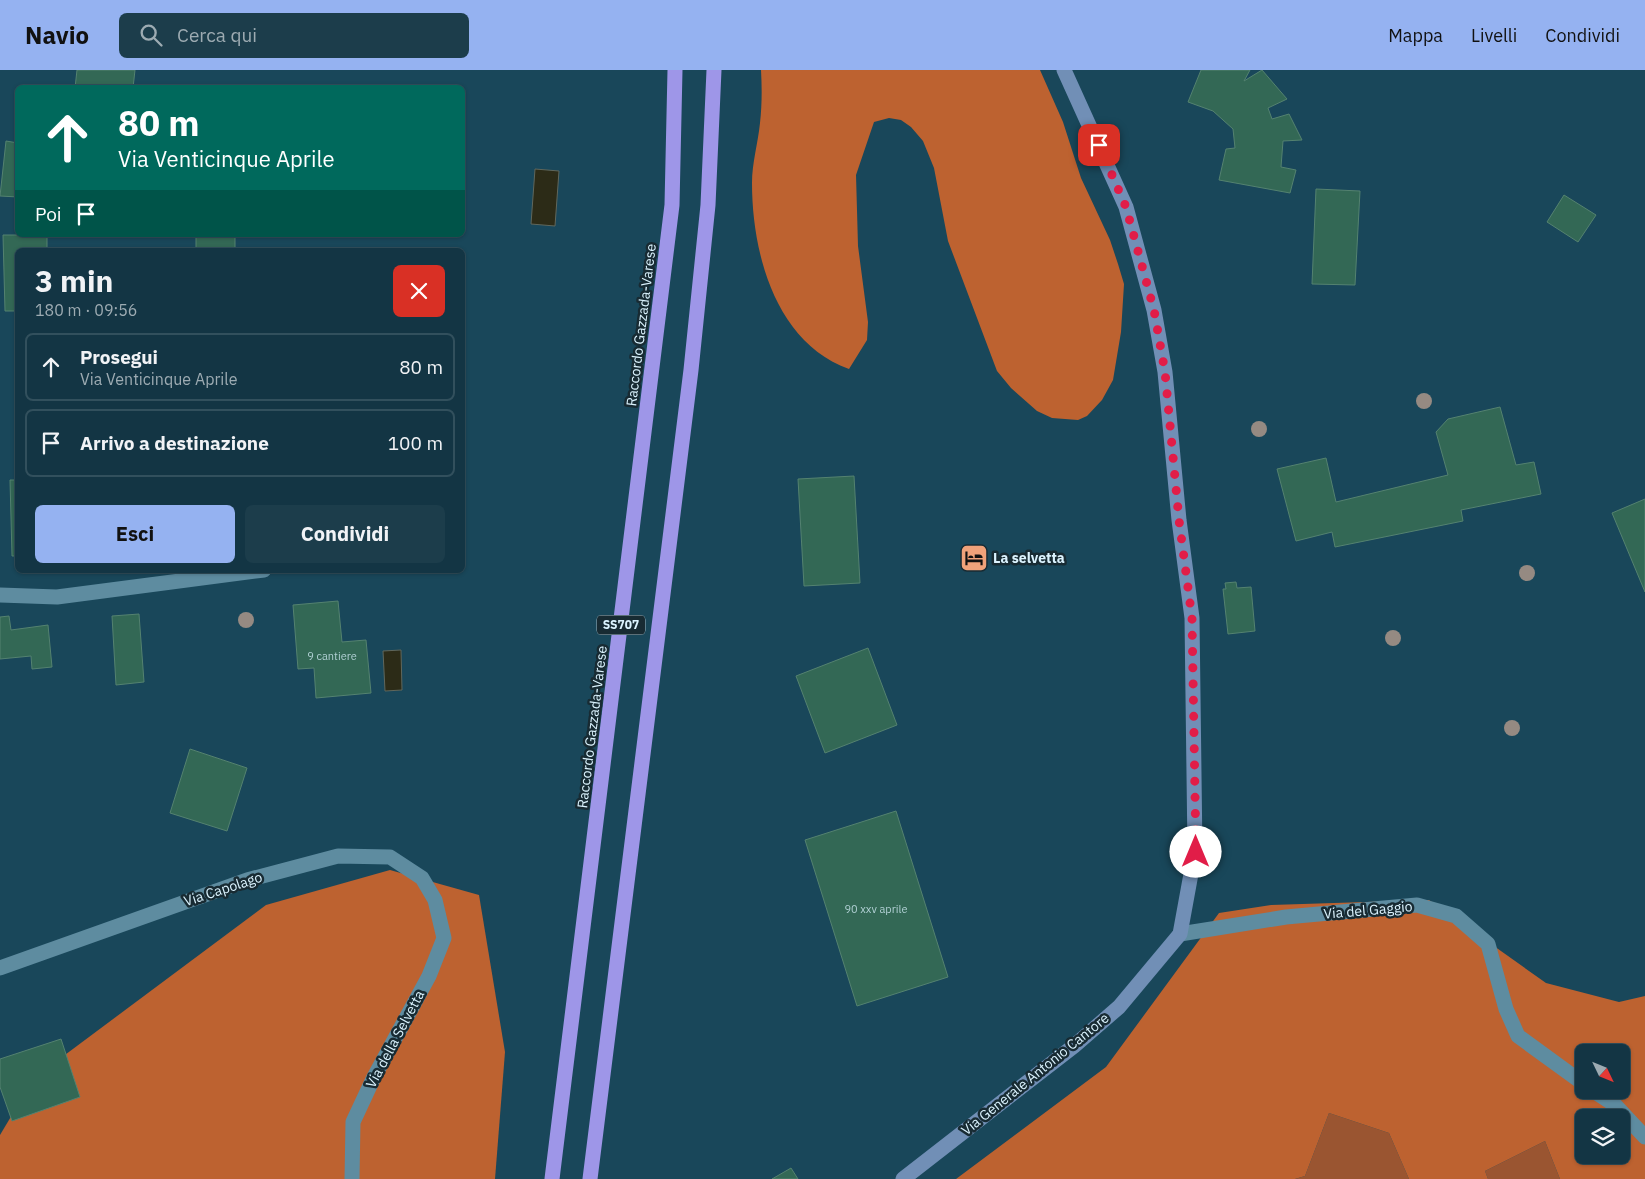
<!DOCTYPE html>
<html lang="it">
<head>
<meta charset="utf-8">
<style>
  body { margin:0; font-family:"IBM Plex Sans",sans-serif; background:#1c3d4b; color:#f1f3f6; height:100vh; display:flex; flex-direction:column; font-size:19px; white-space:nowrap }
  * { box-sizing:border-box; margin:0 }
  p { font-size:16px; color:#9dabb2 }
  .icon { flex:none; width:28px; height:28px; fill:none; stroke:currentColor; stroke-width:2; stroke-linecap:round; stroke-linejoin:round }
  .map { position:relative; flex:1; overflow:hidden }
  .drawer { position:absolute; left:15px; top:178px; width:450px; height:325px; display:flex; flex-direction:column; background:#133544; border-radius:8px; box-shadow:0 1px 4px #0004,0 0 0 1px #32505d }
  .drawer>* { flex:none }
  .banner { position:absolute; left:15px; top:15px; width:450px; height:152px; border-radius:8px; box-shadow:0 1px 4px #0004,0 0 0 1px #32505d; background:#00695c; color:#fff; overflow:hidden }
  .needle { width:32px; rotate:133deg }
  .tools { position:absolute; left:1575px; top:974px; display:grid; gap:10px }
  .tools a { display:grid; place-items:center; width:55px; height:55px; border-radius:8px; background:#133544; box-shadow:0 1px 4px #0004,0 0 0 1px #32505d; font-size:25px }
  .pin { position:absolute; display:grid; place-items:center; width:42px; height:42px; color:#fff; margin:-21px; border-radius:10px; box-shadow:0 2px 8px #0006 }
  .me { position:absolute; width:55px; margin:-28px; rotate:0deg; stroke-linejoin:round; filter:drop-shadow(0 0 4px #0008) }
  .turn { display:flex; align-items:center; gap:18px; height:105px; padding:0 20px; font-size:22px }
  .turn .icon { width:65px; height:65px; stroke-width:2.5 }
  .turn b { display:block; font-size:35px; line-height:42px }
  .then { display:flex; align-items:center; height:48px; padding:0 20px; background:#0003; gap:10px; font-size:19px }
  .round { display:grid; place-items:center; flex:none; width:52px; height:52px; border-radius:8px; background:#1c3d4b }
  .headline { display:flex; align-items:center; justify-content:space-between; height:85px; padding:0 20px }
  h1 { font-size:30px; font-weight:700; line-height:38px }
  .action { display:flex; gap:10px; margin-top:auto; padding:10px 20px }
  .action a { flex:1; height:58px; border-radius:8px; background:#95b2f1; color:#111; font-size:20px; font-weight:700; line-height:58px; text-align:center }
  .action a+a { background:#1c3d4b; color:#f1f3f6 }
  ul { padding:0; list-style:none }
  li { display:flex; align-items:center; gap:15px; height:68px; margin:0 10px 8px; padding:0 10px; border:2px solid #32505d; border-radius:8px }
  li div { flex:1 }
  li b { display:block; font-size:19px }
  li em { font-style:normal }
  header { display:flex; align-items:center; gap:30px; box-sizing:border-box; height:70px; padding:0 25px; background:#95b2f1; color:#111 }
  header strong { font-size:24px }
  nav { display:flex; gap:28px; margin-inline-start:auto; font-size:18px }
  .search { width:350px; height:45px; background:#1c3d4b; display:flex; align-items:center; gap:12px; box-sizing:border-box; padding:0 18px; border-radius:8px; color:#9dabb2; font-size:19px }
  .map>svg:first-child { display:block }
  .green { fill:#9a5531 }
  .forest { fill:#bd6230; fill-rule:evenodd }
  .water { fill:#2c2b17; stroke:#60675c }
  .building { fill:#336855; stroke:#548270 }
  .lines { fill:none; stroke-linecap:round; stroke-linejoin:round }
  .street { stroke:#5e8ca0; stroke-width:15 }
  .secondary { stroke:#718fb6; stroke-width:15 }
  .highway { stroke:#9e96e8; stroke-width:15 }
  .tree { fill:#958a82 }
  .route { stroke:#e11d48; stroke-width:9; stroke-dasharray:0 16.2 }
  .labels { text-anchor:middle; stroke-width:5; stroke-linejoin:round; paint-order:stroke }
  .number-label { font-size:11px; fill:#b1d0d4 }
  .shield { fill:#182b33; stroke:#a0b7c1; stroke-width:1 }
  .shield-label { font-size:12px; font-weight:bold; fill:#dbf3fe }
  .street-label { font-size:14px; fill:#dbf3fe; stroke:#182b33 }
  .poi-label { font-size:14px; font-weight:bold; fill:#dbf3fe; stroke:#182b33; text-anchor:start }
</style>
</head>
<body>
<header>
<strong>Navio</strong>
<div class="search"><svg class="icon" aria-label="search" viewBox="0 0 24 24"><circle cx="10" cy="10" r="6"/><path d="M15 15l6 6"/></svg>Cerca qui</div>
<nav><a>Mappa</a><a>Livelli</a><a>Condividi</a></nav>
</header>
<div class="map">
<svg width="1645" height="1109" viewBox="0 0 1645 1109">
  <rect width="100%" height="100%" fill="#19475a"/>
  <g class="green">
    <polygon points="1329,1043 1389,1063 1409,1109 1295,1109 1305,1106"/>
    <polygon points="1545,1071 1560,1109 1488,1109 1485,1101"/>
  </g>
  <g class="forest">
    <path d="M761,0H1040L1063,52L1081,108L1110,170L1118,194L1124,214L1121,262L1113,310L1102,330L1087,346L1078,350L1052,348L1037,341L1011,318L997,301L948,171L934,98L923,71L911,57L901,50L889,48L874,52L856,105L858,176L868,252L867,270L849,299C776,273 752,184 752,113C752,93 758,73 760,53C762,35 762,18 761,0Z"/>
    <polygon points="390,800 479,825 505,982 495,1109 0,1109 0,1065 34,1008 266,835"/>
    <path d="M1429,830L1546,913L1619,932L1645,926V1109H1560L1545,1071L1485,1101L1488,1109H1409L1389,1063L1329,1043L1305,1106L1295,1109H956L1106,997L1219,843L1271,835ZM1584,982H1621V1020H1584ZM1584,1048H1621V1085H1584Z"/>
  </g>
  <g class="water">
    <polygon points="535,99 559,101 555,156 531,154"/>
    <polygon points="401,580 402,620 385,621 383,581"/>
  </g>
  <g class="building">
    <polygon points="77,0 135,0 133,18 75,18"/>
    <polygon points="1201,0 1250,0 1244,11 1262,0 1287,29 1268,38 1272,49 1289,44 1302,70 1283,71 1281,97 1296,100 1290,123 1219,110 1226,79 1235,78 1233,59 1213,41 1188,32"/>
    <polygon points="6,71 18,73 18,127 0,126"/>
    <polygon points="1316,119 1360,121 1355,215 1312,214"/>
    <polygon points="1564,125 1596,145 1578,172 1547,152"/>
    <polygon points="3,165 47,165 47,180 18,180 18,241 5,241"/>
    <rect x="196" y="165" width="39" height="15"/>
    <polygon points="1500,337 1516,395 1534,392 1541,424 1461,440 1463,451 1335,477 1332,462 1296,471 1277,399 1326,388 1336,432 1448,405 1436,362 1448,349"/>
    <polygon points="854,406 860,513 804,516 798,409"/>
    <polygon points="10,410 18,410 18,486 12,486"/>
    <polygon points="1645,429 1645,522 1612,443"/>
    <polygon points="1236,512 1237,518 1251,517 1255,561 1228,564 1223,519 1226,519 1225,513"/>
    <polygon points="338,531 342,572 366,570 371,623 316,628 314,598 298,599 293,535"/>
    <polygon points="139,544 144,612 116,615 112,546"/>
    <polygon points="9,546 11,560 48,555 52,597 32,599 31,586 0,589 0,547"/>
    <polygon points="868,578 897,655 825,683 796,606"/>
    <polygon points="190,679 247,698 227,761 170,743"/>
    <polygon points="896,741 948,907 857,936 805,770"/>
    <polygon points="61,969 80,1027 12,1051 0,1017 0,989"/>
    <polygon points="791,1098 798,1109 772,1109"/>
  </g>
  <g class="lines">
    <g class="street">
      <polyline points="0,525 57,527 264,500"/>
      <polyline points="1180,864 1286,847 1417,835 1456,846 1488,874 1506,939 1518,966 1584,1014"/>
      <polyline points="0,898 247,810 338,786 390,787 422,808 435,830 444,868 429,906 374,1007 353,1052 352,1109"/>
      <polyline points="1592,1020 1615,1035 1645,1067"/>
    </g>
    <polyline class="secondary" points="903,1109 1074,976 1119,937 1180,864 1195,782 1192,548 1179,450 1165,302 1154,240 1126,137 1064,0"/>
    <g class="highway">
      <polyline points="552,1109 672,135 675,0"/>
      <polyline points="590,1109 691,300 708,135 714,0"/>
    </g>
  </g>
  <g class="tree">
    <circle cx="1424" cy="331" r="8"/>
    <circle cx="1259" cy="359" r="8"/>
    <circle cx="1527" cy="503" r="8"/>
    <circle cx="246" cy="550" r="8"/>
    <circle cx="1393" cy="568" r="8"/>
    <circle cx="1512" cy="658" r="8"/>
  </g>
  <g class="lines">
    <polyline class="route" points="1099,75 1126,137 1154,240 1165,302 1179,450 1192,548 1196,782"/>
  </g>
  <defs>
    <g id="hotel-square" transform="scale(1.4375)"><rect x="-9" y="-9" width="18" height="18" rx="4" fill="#f0a27a" stroke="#182b33"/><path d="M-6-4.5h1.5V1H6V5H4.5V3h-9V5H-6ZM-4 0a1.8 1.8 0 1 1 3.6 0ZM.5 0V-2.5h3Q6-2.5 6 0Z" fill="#111"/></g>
  </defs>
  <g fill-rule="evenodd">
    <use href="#hotel-square" x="974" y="488"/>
  </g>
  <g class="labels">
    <g class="number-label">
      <text x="332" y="590">9 cantiere</text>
      <text x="876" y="843">90 xxv aprile</text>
    </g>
    <rect class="shield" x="597" y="545.5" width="48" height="19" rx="4"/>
    <g class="shield-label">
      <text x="621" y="559">SS707</text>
    </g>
    <g class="street-label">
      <text transform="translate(641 255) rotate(-83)" y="5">Raccordo Gazzada-Varese</text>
      <text transform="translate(592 657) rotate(-83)" y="5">Raccordo Gazzada-Varese</text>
      <text transform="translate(223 819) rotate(-18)" y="5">Via Capolago</text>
      <text transform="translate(1368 840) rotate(-5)" y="5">Via del Gaggio</text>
      <text transform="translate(395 969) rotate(-62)" y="5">Via della Selvetta</text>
      <text transform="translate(1035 1004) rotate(-39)" y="5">Via Generale Antonio Cantore</text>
    </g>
    <g class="poi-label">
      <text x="993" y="493">La selvetta</text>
    </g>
  </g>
</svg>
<div class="tools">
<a><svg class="needle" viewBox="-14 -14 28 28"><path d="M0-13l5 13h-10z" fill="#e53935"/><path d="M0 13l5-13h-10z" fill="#9dabb2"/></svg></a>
<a><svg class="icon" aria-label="layers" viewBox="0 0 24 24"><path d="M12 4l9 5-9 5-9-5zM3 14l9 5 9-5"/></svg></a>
</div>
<div class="pin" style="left:1099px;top:75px;background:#d93025"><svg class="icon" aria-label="arrive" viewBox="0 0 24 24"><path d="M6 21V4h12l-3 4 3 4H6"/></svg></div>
<svg class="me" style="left:1196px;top:782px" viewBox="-20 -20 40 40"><circle r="19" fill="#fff"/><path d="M0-13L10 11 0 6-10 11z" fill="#e11d48"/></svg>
<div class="banner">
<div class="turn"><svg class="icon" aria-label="ahead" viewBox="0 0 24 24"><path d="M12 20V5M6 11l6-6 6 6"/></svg><div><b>80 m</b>Via Venticinque Aprile</div></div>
<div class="then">Poi<svg class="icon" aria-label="arrive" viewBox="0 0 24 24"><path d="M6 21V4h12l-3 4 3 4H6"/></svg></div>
</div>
<section class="drawer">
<div class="headline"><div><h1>3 min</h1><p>180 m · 09:56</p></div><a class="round" style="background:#d93025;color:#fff"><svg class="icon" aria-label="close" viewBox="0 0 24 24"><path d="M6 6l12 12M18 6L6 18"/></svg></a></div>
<ul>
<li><svg class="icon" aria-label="ahead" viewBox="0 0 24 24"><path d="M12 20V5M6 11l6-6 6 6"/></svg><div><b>Prosegui</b><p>Via Venticinque Aprile</p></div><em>80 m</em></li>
<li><svg class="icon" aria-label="arrive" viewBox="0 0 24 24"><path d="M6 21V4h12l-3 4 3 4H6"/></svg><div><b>Arrivo a destinazione</b></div><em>100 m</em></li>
</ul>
<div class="action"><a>Esci</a><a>Condividi</a></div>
</section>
</div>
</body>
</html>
